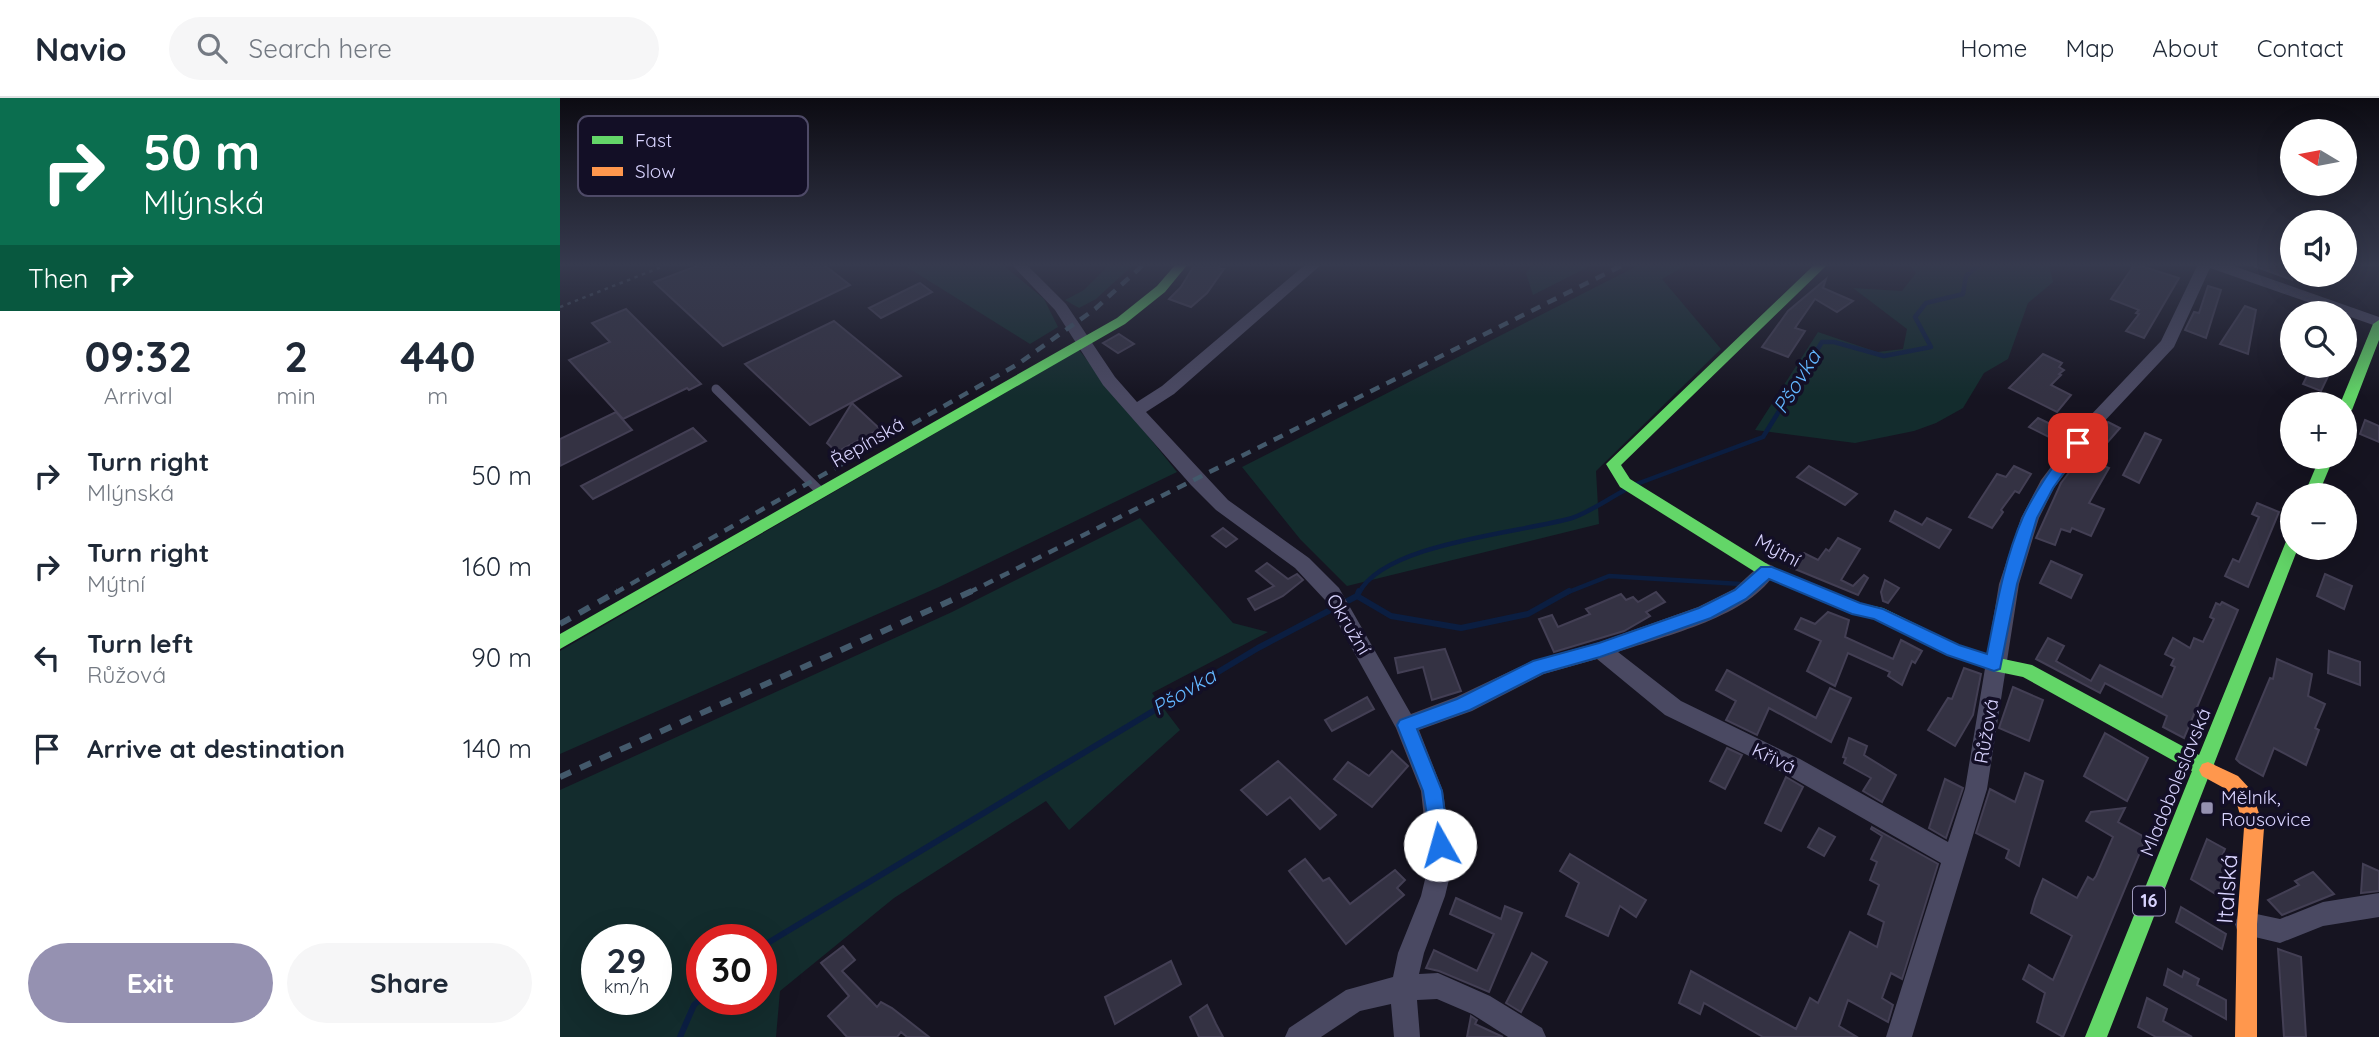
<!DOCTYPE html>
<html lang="en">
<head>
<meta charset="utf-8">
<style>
  body { margin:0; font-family:Quicksand,sans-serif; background:#f6f6f7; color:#1f2937; height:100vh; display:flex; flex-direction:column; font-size:26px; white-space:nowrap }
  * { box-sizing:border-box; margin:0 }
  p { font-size:23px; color:#747a83 }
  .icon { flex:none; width:38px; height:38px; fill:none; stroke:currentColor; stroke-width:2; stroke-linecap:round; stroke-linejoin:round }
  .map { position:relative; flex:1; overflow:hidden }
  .details { display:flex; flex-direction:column; background:#fff; width:560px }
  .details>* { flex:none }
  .top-card { background:#0b6e4f; color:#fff; overflow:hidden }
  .needle { width:46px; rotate:280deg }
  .controls { position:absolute; left:1720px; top:21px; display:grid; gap:14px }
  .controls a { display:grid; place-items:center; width:77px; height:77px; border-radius:50%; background:#fff; box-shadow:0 7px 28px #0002; font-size:35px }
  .speed { position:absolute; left:21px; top:826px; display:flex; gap:14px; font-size:35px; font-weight:700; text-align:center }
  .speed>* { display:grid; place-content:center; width:91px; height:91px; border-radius:50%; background:#fff; box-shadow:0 7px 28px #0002; line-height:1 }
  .speed small { font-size:18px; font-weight:400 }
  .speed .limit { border:10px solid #d22; background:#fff; color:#111 }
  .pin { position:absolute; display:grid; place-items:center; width:60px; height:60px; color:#fff; margin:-30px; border-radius:14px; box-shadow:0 4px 10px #0006 }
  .me { position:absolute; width:77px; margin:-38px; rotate:353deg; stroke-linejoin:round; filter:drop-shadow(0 0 5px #0008) }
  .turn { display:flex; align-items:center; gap:24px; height:147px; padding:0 28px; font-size:32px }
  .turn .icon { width:91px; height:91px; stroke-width:2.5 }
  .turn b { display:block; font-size:49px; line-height:60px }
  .then { display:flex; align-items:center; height:66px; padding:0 28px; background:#0003; gap:14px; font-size:26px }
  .eta { display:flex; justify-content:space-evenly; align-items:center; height:119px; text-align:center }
  .eta b { font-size:42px; font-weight:800; line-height:49px }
  .cta { display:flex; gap:14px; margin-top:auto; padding:14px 28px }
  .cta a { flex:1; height:80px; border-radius:42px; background:#9591b1; color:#fff; font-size:28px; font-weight:800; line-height:80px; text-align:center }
  .cta a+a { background:#f6f6f7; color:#1f2937 }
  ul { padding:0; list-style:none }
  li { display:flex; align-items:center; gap:21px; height:91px; padding:0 28px }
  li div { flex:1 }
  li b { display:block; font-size:26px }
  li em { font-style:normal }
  header { display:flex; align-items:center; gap:42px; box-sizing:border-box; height:98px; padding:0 35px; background:#fff; border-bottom:2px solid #e0e1e3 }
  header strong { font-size:33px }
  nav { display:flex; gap:38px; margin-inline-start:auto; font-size:24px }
  .search { width:490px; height:63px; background:#f6f6f7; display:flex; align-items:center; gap:18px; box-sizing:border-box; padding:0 24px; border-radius:38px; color:#747a83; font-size:26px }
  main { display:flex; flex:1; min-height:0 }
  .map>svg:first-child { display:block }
  .green { fill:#132c2d; fill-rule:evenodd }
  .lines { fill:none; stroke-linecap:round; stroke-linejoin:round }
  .stream-far1 { stroke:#0b1e41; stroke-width:4.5 }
  .stream { stroke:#0b1e41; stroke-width:6 }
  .building { fill:#343243; stroke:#433f54; stroke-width:2 }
  .path { stroke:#44505f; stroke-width:2.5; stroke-dasharray:3.5 4.5; stroke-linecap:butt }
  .lane { stroke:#4a4962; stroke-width:9 }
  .street { fill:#4a4962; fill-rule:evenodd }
  .fast { fill:#63d668; fill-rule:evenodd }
  .slow { fill:#ff974d; fill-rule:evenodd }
  .rail-far1 { stroke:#43596b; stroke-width:4.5; stroke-dasharray:10 8; stroke-linecap:butt }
  .rail { stroke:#43596b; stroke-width:6; stroke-dasharray:12 10; stroke-linecap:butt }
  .route { fill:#1a73e8; stroke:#114b97; stroke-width:2 }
  .poi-dot { fill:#9591b1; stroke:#130f26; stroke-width:2.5 }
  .labels { text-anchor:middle; stroke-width:7; stroke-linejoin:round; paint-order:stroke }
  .shield { fill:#130f26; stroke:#9e99be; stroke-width:2 }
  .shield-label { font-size:18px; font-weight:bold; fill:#d9d4ff }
  .street-label { font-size:19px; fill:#d9d4ff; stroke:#130f26 }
  .poi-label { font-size:19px; fill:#d9d4ff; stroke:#130f26; text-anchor:start }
  .water-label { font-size:21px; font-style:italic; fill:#62b6ff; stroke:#130f26 }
  .near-street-label { font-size:23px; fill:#d9d4ff; stroke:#130f26 }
  .key { fill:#130f26; stroke:#4e4a67; stroke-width:2 }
  .key-label { font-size:19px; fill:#d9d4ff }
</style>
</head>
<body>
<header>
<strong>Navio</strong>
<div class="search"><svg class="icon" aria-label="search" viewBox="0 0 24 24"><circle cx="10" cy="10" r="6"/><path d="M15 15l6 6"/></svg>Search here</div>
<nav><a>Home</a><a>Map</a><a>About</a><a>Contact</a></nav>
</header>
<main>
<section class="details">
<div class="top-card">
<div class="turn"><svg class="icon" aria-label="right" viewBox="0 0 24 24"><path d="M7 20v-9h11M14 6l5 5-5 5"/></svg><div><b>50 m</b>Mlýnská</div></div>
<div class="then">Then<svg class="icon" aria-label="right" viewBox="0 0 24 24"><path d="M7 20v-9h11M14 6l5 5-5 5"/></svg></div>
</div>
<div class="eta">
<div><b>09:32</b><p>Arrival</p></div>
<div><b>2</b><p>min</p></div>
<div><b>440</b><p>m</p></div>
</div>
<ul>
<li><svg class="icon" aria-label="right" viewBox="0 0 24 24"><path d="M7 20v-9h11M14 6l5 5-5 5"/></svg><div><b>Turn right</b><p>Mlýnská</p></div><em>50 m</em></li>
<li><svg class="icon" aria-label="right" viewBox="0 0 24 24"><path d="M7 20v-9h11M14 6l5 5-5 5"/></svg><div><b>Turn right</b><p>Mýtní</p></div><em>160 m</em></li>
<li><svg class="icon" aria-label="left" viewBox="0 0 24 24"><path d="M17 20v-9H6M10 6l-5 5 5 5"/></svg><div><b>Turn left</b><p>Růžová</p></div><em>90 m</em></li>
<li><svg class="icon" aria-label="arrive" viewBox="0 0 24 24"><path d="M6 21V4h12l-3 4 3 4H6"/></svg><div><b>Arrive at destination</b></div><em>140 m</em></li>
</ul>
<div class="cta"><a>Exit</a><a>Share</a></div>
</section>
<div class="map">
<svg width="1819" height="939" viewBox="0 0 1819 939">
  <rect width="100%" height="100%" fill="#161421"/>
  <g class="green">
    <polygon points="342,166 442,166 484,201 498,229 470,246"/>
    <polygon points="550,166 574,166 536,201 519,210 505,202 524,192"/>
    <polygon points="973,166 1034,166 973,197 966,175"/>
    <polygon points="1081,166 1128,166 1102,181 1161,251 1036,373 1039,426 787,488 740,441 682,369"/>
    <polygon points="1348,166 1489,166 1493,184 1468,205 1448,261 1424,275 1403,310 1376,325 1354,333 1295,345 1195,332 1258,234 1317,254 1343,251 1347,231 1293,190 1342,193 1356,175"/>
    <polygon points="519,252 617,374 379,489 0,656 0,553"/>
    <path d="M580,420L673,525L708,534L592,595L620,632L509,732L486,703L334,800L220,893L216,939H0V692L392,514ZM37,842H96V901H37ZM142,842H201V901H142Z"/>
  </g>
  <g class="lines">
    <g class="stream-far1">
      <polyline points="1074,387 1203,339 1262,244 1274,244 1324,258 1371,249 1355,219 1366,205 1403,196 1406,178 1420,166"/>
      <path d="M799,495C824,445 960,435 1012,420C1030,414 1048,401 1065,392"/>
      <polyline points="1006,495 1049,478 1181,486"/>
    </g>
    <g class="stream">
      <polyline points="797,498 831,518 901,530 968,516 1009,493"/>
      <polyline points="201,849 698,550 797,498 799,493"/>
      <polyline points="120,939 134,907 142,900"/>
    </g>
  </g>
  <g class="building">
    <polygon points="142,166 263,166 290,187 163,248 94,184"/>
    <polygon points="635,166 660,166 659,171 664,171 647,195 631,209 609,201 621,189"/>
    <polygon points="1575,166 1619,180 1584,240 1566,233 1579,216 1576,215 1579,212 1551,201"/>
    <polygon points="1694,166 1732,166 1732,182 1694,168"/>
    <polygon points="1266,181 1263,190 1293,203 1277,214 1255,201 1235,230 1245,233 1228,259 1202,249 1228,213"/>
    <polygon points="360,185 372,194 321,220 309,210"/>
    <polygon points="1648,188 1661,192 1646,240 1625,232 1634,214 1639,215"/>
    <polygon points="1685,208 1696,212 1688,256 1660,246"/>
    <polygon points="66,211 141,286 129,292 127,290 63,321 9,262 50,244 32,225"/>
    <polygon points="274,223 341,278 250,327 185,266"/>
    <polygon points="559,236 574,246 558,255 543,245"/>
    <polygon points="1483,256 1502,265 1499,269 1504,272 1499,276 1501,277 1491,287 1511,297 1497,314 1449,290"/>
    <polygon points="1752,268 1773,268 1761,293 1743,286"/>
    <polygon points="292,305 320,331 277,354 267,345"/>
    <polygon points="56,314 72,332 0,368 0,341"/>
    <polygon points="1478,320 1501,331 1493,341 1469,329"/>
    <polygon points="1805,322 1819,328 1819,344 1800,336"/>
    <polygon points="1548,324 1560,330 1531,363 1549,370 1529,405 1544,411 1531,438 1512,430 1510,434 1501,431 1495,447 1476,440 1501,385"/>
    <polygon points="133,330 146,343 33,401 21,388"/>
    <polygon points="1585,335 1601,342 1579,385 1563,377"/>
    <polygon points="1249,368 1297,396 1285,407 1237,379"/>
    <polygon points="1454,368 1471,376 1459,395 1455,393 1441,412 1443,414 1432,430 1409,419 1437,376 1446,379"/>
    <polygon points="1697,405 1719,414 1688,489 1665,478 1673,461 1679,464 1699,419 1692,416"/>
    <polygon points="1335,413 1362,427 1367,420 1391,432 1379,450 1330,423"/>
    <polygon points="663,430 677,441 666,449 652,438"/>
    <polygon points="1278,440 1300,451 1281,482 1293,488 1304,477 1308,480 1298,497 1230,469 1240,456 1244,455 1258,462 1266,451 1269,453"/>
    <polygon points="1491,463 1522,477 1511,500 1480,485"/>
    <polygon points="707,465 728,481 737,476 743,482 723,498 695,512 688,501 714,488 696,473"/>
    <polygon points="1765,476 1792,488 1784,511 1757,498"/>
    <polygon points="1325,482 1339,490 1328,505 1323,503 1321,494"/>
    <polygon points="1096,494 1105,504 1086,514 1090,518 1064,533 994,554 979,521 992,517 998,529 1030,516 1026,511 1061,496 1066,502 1073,499 1078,504"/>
    <polygon points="1662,504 1678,512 1624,640 1603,629 1607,618 1545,585 1540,595 1476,561 1488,540 1504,548 1496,563 1531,583 1540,567 1602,599 1615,569 1611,567 1614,561 1605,556 1613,540 1630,550 1634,540 1643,544 1654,521 1650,519 1656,505 1660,507"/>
    <polygon points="1268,514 1289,522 1285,539 1333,561 1341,542 1362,553 1355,565 1352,563 1342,587 1328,578 1330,574 1288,555 1275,588 1247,573 1261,543 1235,531 1241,520 1255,526"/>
    <polygon points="885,551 901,593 872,602 863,569 838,575 835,560"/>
    <polygon points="1769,553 1800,564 1800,587 1768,575"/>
    <polygon points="1717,561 1752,576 1748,598 1765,606 1755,630 1759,632 1746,667 1714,650 1703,678 1680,665 1676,661 1710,580 1713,581"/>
    <polygon points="1404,570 1421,576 1413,617 1395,648 1368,632 1388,600 1392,601"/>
    <polygon points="1167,572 1256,620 1270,590 1291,600 1271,644 1209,610 1197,637 1166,622 1176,603 1156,592"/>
    <polygon points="1453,589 1483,602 1469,643 1439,630"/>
    <polygon points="807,599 814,611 772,633 765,622"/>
    <polygon points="1545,635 1588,660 1567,703 1524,678"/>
    <polygon points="1289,640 1307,648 1304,657 1336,677 1322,704 1303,693 1311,680 1284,665 1286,660 1283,659"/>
    <polygon points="1167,650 1182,657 1165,691 1150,683"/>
    <polygon points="832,653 848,668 812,709 774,681 788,664 809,678"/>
    <polygon points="718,663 776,717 760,731 730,699 707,717 681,692"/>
    <polygon points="1465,675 1483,683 1459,768 1446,760 1449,752 1416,735 1430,691 1455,704"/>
    <polygon points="1226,679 1243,689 1221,733 1205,725"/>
    <polygon points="1385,681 1403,690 1386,740 1369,730"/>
    <polygon points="1565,710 1558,724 1586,740 1503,939 1477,924 1485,895 1463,881 1469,867 1493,882 1512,838 1471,815 1475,801 1483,781 1517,800 1528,779 1533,782 1536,778 1553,739 1526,723 1531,714"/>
    <polygon points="1312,729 1378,766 1342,881 1331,875 1322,900 1333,907 1328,924 1288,902 1279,928 1297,939 1203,939 1144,905 1140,916 1119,905 1131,873 1236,931 1250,900 1258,905 1290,834 1317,849 1324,824 1308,816 1319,787 1310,782 1317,764 1311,761 1322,738 1311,731"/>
    <polygon points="1259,730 1275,739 1264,758 1248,749"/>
    <polygon points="1647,741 1665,751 1661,761 1670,766 1664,782 1671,785 1669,804 1631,781"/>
    <polygon points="1010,756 1086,802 1076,819 1060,808 1048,838 1006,818 1019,785 1000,773"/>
    <polygon points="745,761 763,783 769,780 790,806 835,772 845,782 837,790 844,797 786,846 729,773"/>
    <polygon points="1803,766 1819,773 1819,793 1801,795"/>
    <polygon points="1753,774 1774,796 1722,817 1708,802 1739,787 1735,783"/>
    <polygon points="896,800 941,821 945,808 962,815 929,894 879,873 866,870 874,852 917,873 934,836 890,816"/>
    <polygon points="1621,809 1666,836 1662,851 1616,824"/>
    <polygon points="283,848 295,862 282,873 317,909 321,904 332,910 369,939 347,939 341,934 337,939 287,939 268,918 289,898 261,865"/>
    <polygon points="1718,851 1741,859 1746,939 1724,939"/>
    <polygon points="972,855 987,864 961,914 946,905"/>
    <polygon points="611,863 621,886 555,926 545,899"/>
    <polygon points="1608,871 1622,879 1624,873 1639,881 1637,887 1666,902 1666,921 1604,887"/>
    <polygon points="1587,900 1607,911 1603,923 1632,939 1596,939 1578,929"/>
    <polygon points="647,907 656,926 663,939 639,939 630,919"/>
    <polygon points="911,918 917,922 915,926 943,939 907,939"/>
  </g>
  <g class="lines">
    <polyline class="path" points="0,209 109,166"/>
    <polyline class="lane" points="156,291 261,394"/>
    <g class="street">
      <path d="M451,166H466L506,206L555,279L577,304L602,288L746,166H762L614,296L586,314L668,402L749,460L779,490L851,616L896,599L972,563L1040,544L1138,509L1174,491L1199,468L1206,465L1213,468L1216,473C1192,518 1104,538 1058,554L1121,603L1240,661L1388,744L1405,691L1439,486L1461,420L1481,382L1528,320L1601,243L1638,166H1668L1819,219V229L1650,170L1614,249L1540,328L1494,390L1479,420L1459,486L1427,691L1352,939H1326L1381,765L1224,675L1105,617L1037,561L984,576L912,613L859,632L883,693L893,765L885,798L864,855L859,876L878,875L930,898L982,930L986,939H948L912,916L877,901L857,902L860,939H834L831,906L800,913L761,939H725L729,930L786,892L833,879L838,855L861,798L869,765L861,693L836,630L765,502L735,470L656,412L631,387L543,287L495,212Z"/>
      <polygon points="1819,795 1819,819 1763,828 1720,845 1678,835 1675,826 1678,817 1687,814 1720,821 1763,804"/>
    </g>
    <g class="fast">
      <polygon points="616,166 628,166 605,194 565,226 0,551 0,536 557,220 597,188"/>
      <polygon points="1255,166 1268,166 1061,367 1070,381 1212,469 1299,505 1323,510 1399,547 1434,559 1472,567 1639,657 1727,441 1732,439 1732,450 1738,450 1654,666 1657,672 1654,678 1648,680 1547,939 1525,939 1632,673 1463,579 1434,573 1387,557 1314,521 1291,516 1200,477 1060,389 1046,366"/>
      <polygon points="1819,222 1819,242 1792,312 1785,317 1785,306 1780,306 1813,226"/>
      <polygon points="1760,359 1774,359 1758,397 1744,397"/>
    </g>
    <polygon class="slow" points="1648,664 1678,678 1691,692 1704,730 1697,826 1697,939 1675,939 1677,826 1684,730 1676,703 1664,690 1642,678 1639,672 1642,666"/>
    <g class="rail-far1">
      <polyline points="55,495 458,266 535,211 584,166"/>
      <polyline points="408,495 1065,166"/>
    </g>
    <g class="rail">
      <polyline points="0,526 58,493"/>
      <polyline points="0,679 412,493"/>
    </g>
  </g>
  <linearGradient id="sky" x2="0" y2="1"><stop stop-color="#0c0b12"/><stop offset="0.56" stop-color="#363a4e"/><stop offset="1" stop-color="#363a4e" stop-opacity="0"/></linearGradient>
  <rect width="1819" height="298" fill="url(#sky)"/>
  <path class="route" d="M1518,340L1525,345L1493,390L1477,420L1457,486L1440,571L1434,573L1387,557L1314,521L1292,516L1209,481L1186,501L1151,520L1040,559L983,575L910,612L857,631L882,693L889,747L886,754L880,757L873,754L863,693L837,627L840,622L897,601L973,563L1039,545L1139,510L1175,492L1201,469H1212L1300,505L1323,511L1399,547L1427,556C1436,511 1444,462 1463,419C1476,391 1495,366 1513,341Z"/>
  <rect class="poi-dot" x="1640" y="703" width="14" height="14" rx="3.5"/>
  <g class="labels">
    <rect class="shield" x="1573" y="788.5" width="32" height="29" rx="5"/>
    <g class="shield-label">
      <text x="1589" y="809">16</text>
    </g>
    <g class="street-label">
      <text transform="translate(307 344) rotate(-30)" y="7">Řepínská</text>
      <text transform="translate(1218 452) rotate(28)" y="7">Mýtní</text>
      <text transform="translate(789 526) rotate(59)" y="7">Okružní</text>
      <text transform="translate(1426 633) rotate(-80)" y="7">Růžová</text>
      <text transform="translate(1214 660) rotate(26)" y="7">Křivá</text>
      <text transform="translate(1615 684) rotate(-68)" y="7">Mladoboleslavská</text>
    </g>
    <g class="poi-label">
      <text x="1661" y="706">Mělník,<tspan x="1661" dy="22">Rousovice</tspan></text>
    </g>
    <g class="water-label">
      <text transform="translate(1237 284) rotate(-58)" y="7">Pšovka</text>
      <text transform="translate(624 594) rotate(-31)" y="7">Pšovka</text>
    </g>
    <g class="near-street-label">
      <text transform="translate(1667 791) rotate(-86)" y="8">Italská</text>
    </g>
  </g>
  <rect x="18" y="18" width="230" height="80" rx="10" class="key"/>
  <rect x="32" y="38" width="31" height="8" fill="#63d668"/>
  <rect x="32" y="69" width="31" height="9" fill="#ff974d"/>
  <g class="key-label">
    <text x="75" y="49">Fast</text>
    <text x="75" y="80">Slow</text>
  </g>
</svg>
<div class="controls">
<a><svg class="needle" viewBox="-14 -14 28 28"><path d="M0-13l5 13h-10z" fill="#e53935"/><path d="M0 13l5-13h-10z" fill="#747a83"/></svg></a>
<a><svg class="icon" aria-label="sound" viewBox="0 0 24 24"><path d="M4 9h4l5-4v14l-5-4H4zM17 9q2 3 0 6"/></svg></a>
<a><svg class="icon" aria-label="search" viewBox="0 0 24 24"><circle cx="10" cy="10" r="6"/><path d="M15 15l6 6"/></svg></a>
<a>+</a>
<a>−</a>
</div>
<div class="speed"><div>29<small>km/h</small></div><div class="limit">30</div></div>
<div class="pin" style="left:1518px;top:345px;background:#d93025"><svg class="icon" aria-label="arrive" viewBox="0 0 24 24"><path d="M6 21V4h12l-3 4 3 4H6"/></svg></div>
<svg class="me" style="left:880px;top:747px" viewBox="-20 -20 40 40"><circle r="19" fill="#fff"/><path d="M0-13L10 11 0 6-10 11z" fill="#1a73e8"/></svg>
</div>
</main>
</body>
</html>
